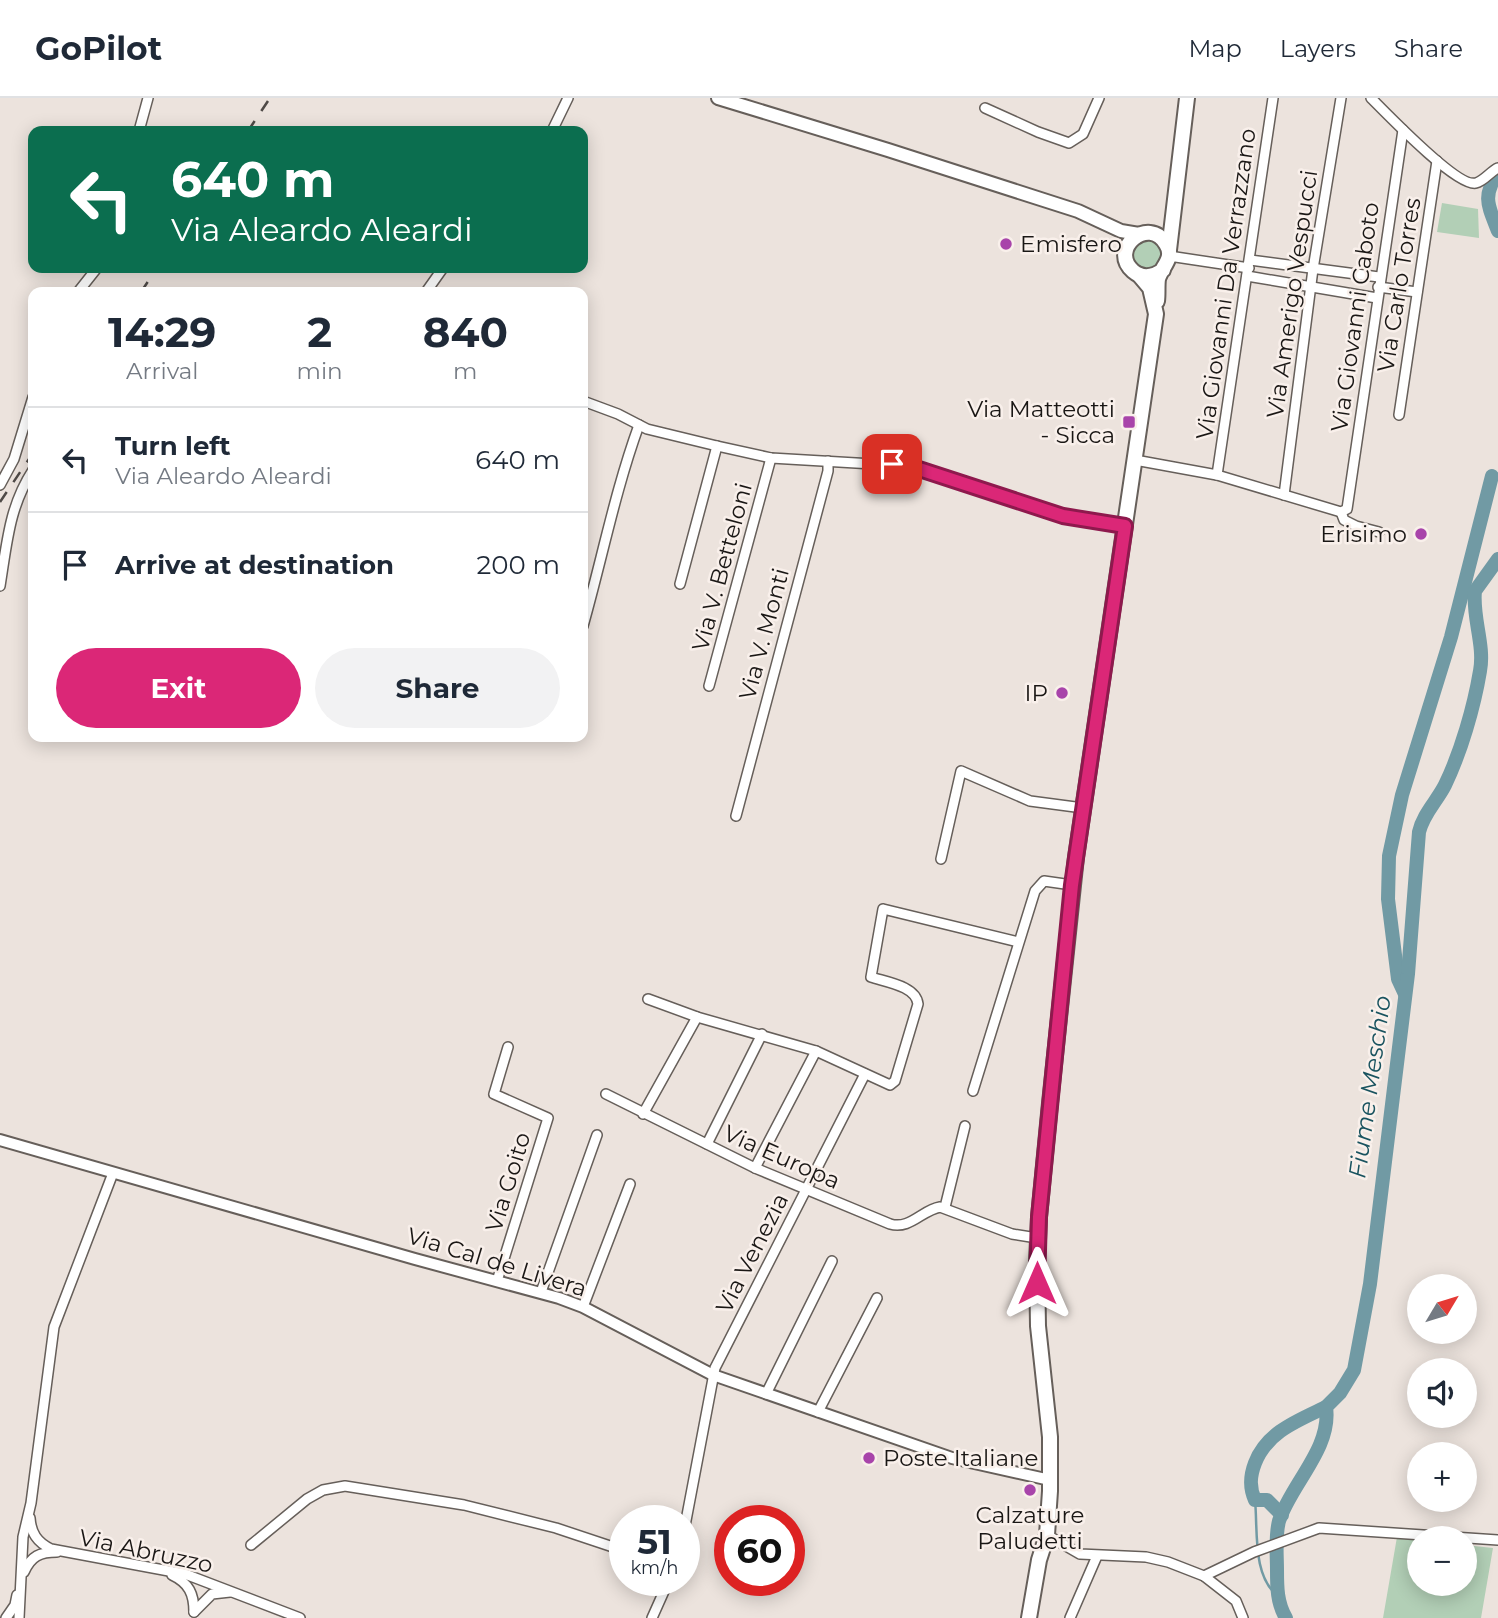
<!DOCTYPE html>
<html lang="en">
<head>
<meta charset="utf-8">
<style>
  body { margin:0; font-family:Montserrat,sans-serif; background:#f2f2f3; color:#1f2937; height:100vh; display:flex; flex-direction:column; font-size:26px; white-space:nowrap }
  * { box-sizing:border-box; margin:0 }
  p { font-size:23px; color:#747a83 }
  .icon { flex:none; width:38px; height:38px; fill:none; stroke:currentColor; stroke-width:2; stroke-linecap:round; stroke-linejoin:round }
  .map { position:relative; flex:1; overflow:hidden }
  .details { position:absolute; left:28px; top:189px; width:560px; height:455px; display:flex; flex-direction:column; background:#fff; border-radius:14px; box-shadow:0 4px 18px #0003 }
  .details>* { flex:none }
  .hud { position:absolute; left:28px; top:28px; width:560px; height:147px; border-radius:14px; box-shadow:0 4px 18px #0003; background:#0b6e4f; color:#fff; overflow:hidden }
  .needle { width:46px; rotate:52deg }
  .buttons { position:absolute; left:1407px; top:1176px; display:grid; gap:14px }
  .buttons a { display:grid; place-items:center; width:70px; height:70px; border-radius:50%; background:#fff; box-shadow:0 4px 18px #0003; font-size:35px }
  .speed { position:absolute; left:609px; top:1407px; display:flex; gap:14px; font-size:35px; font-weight:700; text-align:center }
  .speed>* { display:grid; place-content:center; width:91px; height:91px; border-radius:50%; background:#fff; box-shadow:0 4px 18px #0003; line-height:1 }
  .speed small { font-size:18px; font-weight:400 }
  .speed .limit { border:10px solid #d22; background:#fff; color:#111 }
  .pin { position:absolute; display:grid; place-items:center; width:60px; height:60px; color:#fff; margin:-30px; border-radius:14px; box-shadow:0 4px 10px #0006 }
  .me { position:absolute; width:77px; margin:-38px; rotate:0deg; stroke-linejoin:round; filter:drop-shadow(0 0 5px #0008) }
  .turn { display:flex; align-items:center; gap:24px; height:147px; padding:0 28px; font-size:32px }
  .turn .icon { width:91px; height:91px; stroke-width:2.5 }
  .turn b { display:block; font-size:49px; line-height:60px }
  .eta { display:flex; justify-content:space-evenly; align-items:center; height:119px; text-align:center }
  .eta b { font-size:42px; font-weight:700; line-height:49px }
  .button { display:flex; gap:14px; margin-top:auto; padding:14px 28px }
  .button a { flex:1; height:80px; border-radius:42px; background:#db2777; color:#fff; font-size:28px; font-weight:700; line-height:80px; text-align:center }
  .button a+a { background:#f2f2f3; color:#1f2937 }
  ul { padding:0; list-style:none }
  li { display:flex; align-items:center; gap:21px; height:105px; padding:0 28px; border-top:2px solid #e0e1e3 }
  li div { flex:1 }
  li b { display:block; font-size:26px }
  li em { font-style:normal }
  header { display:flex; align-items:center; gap:42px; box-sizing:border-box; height:98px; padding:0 35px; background:#fff; border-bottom:2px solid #e0e1e3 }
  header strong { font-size:33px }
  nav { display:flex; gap:38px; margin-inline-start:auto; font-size:24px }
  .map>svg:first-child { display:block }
  .green { fill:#b2cfb6 }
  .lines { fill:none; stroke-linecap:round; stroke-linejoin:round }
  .stream { stroke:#719aa4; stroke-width:2.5 }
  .river { stroke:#719aa4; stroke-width:14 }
  .minor-casing { stroke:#665f5a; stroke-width:12 }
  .tertiary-casing { stroke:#665f5a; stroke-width:14 }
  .secondary-casing { stroke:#665f5a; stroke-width:16 }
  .primary-casing { stroke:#665f5a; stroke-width:18 }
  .minor { stroke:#fff; stroke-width:9 }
  .tertiary { stroke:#fff; stroke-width:10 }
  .secondary { stroke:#fff; stroke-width:12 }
  .primary { stroke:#fff; stroke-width:14 }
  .rail { stroke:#4f4a47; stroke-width:2.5; stroke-dasharray:12 12; stroke-linecap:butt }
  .route-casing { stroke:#8e194d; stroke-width:18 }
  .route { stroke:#db2777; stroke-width:12 }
  .poi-dot { fill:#a844aa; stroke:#f9f0eb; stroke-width:2.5 }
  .labels { text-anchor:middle; stroke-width:5; stroke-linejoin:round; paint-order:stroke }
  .poi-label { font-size:23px; fill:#1a1715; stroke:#f9f0eb; text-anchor:end }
  .street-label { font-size:23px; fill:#1a1715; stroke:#f9f0eb }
  .water-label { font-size:24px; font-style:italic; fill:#19535f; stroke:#f9f0eb }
</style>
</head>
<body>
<header>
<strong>GoPilot</strong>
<nav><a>Map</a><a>Layers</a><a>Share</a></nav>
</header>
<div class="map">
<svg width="1498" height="1520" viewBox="0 0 1498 1520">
  <rect width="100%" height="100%" fill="#ece3dd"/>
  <g class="green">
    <polygon points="1442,105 1478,111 1479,140 1437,134"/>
    <polygon points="1143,139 1162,147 1164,163 1150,174 1134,167 1130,150"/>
    <polygon points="1397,1439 1419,1442 1419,1486 1465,1486 1465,1447 1493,1450 1481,1520 1383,1520"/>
  </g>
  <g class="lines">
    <path class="stream" d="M1255,1402C1258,1432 1252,1478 1278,1498"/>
    <g class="river">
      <path d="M1498,74C1482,99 1488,107 1498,133"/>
      <polyline points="1405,896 1398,881 1388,801 1389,758 1402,697 1451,539 1492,378"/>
      <path d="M1282,1417L1267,1402H1255C1249,1389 1250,1378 1255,1365C1267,1334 1297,1323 1326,1309"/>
      <path d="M1286,1520C1277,1505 1277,1489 1277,1472C1277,1457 1275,1438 1279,1423C1291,1386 1332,1350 1326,1309L1340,1295L1354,1272L1370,1186L1408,876L1419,734C1423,716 1437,703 1445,687C1461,654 1474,609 1480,573C1485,547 1472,519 1475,493L1498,461"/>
    </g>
    <g class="minor-casing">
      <g id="minor">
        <path d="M1371,0C1386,15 1458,90 1476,85C1484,83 1491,73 1498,70"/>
        <polyline points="985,10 1038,34 1069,45 1083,36 1099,0"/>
        <polyline points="139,33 148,0"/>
        <polyline points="552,33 568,0"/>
        <polyline points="1169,158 1249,170"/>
        <polyline points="1250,162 1379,179"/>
        <polyline points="1247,178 1377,200"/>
        <polyline points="1378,189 1417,194"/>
        <polyline points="78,194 97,170"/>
        <polyline points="426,194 443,170"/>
        <polyline points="583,303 618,316 647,331 717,348 771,360 907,368 1063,417 1125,428"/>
        <polyline points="1399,317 1437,63"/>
        <polyline points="1135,362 1217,377 1341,414 1347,411 1403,32"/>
        <polyline points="1217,377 1273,0"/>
        <polyline points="0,387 14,361 33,299"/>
        <polyline points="1284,397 1313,171 1341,0"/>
        <polyline points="1341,414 1344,422 1356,428 1379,434"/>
        <polyline points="680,486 717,348"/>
        <path d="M0,488C7,445 9,409 33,372"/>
        <path d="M583,528C602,461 615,393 639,327"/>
        <polyline points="709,588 771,360"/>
        <polyline points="736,718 828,373 828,363"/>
        <polyline points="941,761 961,673 1030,703 1083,710"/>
        <path d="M648,901L697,919L816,953L890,987L895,983L918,906C916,888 886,884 871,879L883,811L1018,844"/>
        <polyline points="973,993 1035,793 1044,783 1072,787"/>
        <path d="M606,996L755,1070L890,1126C910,1132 922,1112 940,1109L1012,1136L1037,1140"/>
        <polyline points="643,1016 697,919"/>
        <polyline points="707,1046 762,936"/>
        <polyline points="755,1070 816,953"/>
        <polyline points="945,1109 965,1028"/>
        <polyline points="497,1183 548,1020 494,996 508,949"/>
        <polyline points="541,1194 597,1037"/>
        <polyline points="583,1209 630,1086"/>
        <polyline points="766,1296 832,1163"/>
        <polyline points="818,1314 877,1200"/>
        <path d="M30,1420C31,1435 37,1444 51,1451L185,1476L300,1520"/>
        <polyline points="684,1433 715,1270 865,976"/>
        <polyline points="1047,1437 1080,1456 1146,1459 1168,1464 1204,1478 1254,1454 1319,1430 1498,1442"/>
        <polyline points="251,1447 307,1401 323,1392 345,1388 464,1407 556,1430 625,1453"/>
        <path d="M24,1474C31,1458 40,1454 57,1454"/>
        <path d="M172,1477C189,1485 194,1496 194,1514"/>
        <polyline points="1204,1478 1236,1503 1243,1520"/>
        <polyline points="194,1514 212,1496 230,1494"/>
        <polyline points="6,1520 15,1507 17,1497"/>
        <polyline points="19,1520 23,1439 31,1405 54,1229 113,1075"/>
        <polyline points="652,1520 669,1482"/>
        <polyline points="1070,1520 1097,1458"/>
      </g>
    </g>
    <g class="tertiary-casing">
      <polyline id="tertiary" points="0,1042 415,1161 559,1200 583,1209 713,1277 952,1360 1050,1382"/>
    </g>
    <g class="secondary-casing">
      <polyline id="secondary" points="718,0 888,52 1078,113 1121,133 1139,136"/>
    </g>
    <g class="primary-casing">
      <g id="primary">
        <polyline points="1169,152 1187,0"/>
        <path d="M1157,203C1158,196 1157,188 1158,181C1162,168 1175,160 1166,146C1149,117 1108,151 1133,173C1142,181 1153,179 1163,172"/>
        <polyline points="1029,1520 1039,1462 1047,1437 1050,1393 1050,1339 1038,1228 1037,1164 1039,1119 1050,1005 1076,759 1156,216 1150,190 1139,177"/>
      </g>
    </g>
    <use href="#minor" class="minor"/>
    <use href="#tertiary" class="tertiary"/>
    <use href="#secondary" class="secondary"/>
    <use href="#primary" class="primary"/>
    <g class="rail">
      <polyline points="248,33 270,0"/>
      <polyline points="141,194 157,170"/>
      <polyline points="0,404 33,355"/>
    </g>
  </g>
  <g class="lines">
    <g class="route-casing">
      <polyline id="route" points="892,366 913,369 1063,418 1125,428 1072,787 1039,1119 1037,1185"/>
    </g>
    <use href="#route" class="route"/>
  </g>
  <g class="poi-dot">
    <circle cx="1006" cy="146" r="7"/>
    <rect x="1122" y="317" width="14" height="14" rx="3.5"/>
    <circle cx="1421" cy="436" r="7"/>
    <circle cx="1062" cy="595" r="7"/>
    <circle cx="869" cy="1360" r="7"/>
    <circle cx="1030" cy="1392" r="7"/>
  </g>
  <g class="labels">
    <g class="poi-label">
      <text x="1020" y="154" text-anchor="start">Emisfero</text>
      <text x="1115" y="319">Via Matteotti<tspan x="1115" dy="26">- Sicca</tspan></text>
      <text x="1407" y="444">Erisimo</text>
      <text x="1048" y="603">IP</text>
      <text x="883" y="1368" text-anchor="start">Poste Italiane</text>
      <text x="1030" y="1425" text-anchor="middle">Calzature<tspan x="1030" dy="26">Paludetti</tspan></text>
    </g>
    <g class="street-label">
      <text transform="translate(1226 186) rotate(-82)" y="8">Via Giovanni Da Verrazzano</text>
      <text transform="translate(1399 187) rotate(-81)" y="8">Via Carlo Torres</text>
      <text transform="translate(1292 196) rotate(-82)" y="8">Via Amerigo Vespucci</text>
      <text transform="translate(1355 219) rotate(-82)" y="8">Via Giovanni Caboto</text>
      <text transform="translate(722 469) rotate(-75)" y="8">Via V. Betteloni</text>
      <text transform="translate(764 536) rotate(-75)" y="8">Via V. Monti</text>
      <text transform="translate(782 1059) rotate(24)" y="8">Via Europa</text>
      <text transform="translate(508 1084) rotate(-73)" y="8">Via Goito</text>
      <text transform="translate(752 1155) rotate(-63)" y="8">Via Venezia</text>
      <text transform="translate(497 1164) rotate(17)" y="8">Via Cal de Livera</text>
      <text transform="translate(146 1453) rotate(12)" y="8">Via Abruzzo</text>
    </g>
    <g class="water-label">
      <text transform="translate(1370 989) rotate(-82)" y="8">Fiume Meschio</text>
    </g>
  </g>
</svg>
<div class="buttons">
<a><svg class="needle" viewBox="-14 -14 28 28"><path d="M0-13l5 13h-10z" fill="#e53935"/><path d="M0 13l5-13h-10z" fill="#747a83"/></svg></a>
<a><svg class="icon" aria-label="sound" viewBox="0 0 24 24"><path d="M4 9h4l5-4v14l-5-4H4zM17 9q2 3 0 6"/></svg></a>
<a>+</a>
<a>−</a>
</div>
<div class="speed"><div>51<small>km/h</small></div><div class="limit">60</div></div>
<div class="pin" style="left:892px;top:366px;background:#d93025"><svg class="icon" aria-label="arrive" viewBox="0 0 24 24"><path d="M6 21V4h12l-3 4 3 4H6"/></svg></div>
<svg class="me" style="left:1037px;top:1185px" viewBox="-20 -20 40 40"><path d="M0-17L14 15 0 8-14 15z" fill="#db2777" stroke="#fff" stroke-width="4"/></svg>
<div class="hud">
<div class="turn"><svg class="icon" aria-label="left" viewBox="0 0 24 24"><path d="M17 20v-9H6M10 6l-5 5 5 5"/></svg><div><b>640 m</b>Via Aleardo Aleardi</div></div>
</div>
<section class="details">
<div class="eta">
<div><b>14:29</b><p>Arrival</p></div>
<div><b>2</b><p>min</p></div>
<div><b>840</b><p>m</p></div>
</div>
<ul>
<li><svg class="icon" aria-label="left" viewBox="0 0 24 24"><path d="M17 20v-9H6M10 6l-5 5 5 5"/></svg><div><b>Turn left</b><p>Via Aleardo Aleardi</p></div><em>640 m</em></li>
<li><svg class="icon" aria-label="arrive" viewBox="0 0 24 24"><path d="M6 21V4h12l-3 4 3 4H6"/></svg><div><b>Arrive at destination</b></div><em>200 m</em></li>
</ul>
<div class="button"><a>Exit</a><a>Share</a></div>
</section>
</div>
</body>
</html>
